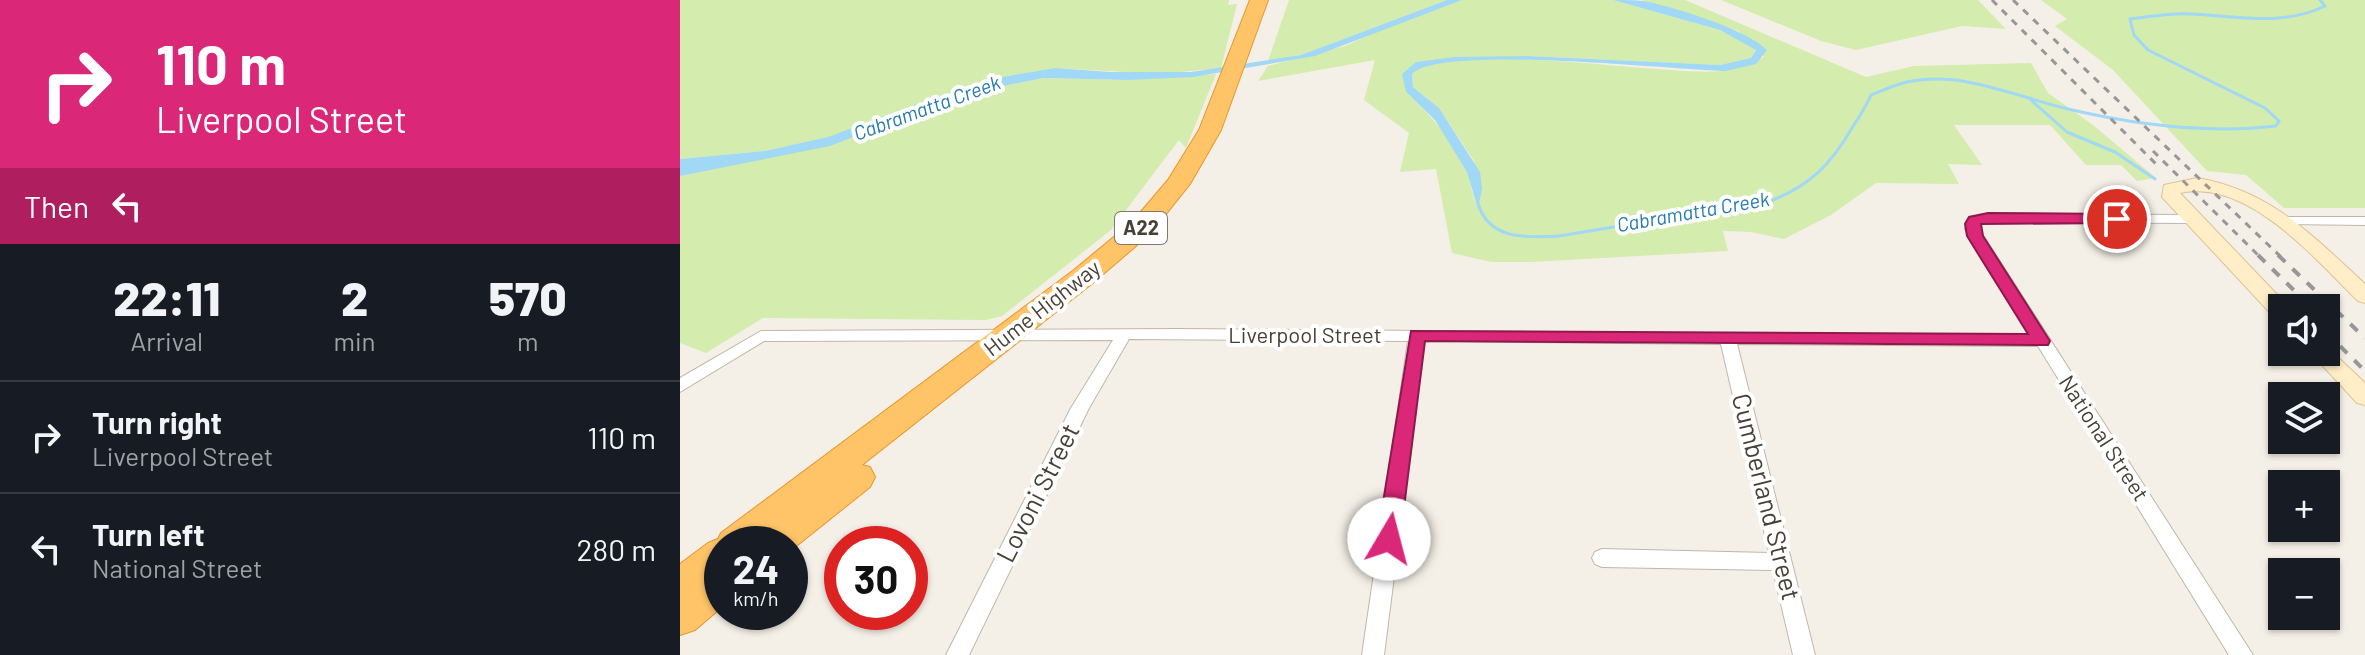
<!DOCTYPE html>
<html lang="en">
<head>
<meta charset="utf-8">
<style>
  body { margin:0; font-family:Barlow,sans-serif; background:#242831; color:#f1f3f6; height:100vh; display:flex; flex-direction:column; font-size:30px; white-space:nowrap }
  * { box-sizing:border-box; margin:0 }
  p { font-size:26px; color:#9ea1a6 }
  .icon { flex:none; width:44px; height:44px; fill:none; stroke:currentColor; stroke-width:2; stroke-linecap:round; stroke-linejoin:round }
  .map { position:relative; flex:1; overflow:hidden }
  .panel { display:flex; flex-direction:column; background:#171b24; width:680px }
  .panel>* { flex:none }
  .hud { background:#db2777; color:#fff; overflow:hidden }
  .fabs { position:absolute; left:1588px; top:294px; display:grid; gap:16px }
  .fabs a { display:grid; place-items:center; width:72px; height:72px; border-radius:0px; background:#171b24; box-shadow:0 2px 6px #0004; font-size:40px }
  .speed { position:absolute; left:24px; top:526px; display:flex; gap:16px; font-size:40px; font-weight:700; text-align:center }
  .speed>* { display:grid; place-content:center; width:104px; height:104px; border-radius:50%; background:#171b24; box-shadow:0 2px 6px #0004; line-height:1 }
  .speed small { font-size:20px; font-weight:400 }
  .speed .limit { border:12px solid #d22; background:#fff; color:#111 }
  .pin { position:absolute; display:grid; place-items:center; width:68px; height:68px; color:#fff; margin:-34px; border:4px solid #fff; border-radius:50%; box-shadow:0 2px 8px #0007 }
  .me { position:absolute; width:88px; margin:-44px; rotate:8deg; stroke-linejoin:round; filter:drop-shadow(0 0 6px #0008) }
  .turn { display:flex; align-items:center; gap:28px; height:168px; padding:0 24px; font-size:36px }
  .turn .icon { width:104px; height:104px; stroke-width:2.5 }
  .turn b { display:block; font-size:56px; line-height:68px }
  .then { display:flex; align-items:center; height:76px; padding:0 24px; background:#0003; gap:16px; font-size:30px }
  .eta { display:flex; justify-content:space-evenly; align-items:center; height:136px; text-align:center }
  .eta b { font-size:48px; font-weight:800; line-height:56px }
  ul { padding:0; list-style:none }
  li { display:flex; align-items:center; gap:24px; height:112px; padding:0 24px; border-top:2px solid #363941 }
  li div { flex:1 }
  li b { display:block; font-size:30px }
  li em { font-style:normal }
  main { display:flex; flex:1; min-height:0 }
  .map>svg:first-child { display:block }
  .green { fill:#d4ecad }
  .water { fill:#a0d8f5 }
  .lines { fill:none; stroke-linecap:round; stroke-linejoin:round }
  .stream { stroke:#a0d8f5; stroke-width:3 }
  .street-casing { stroke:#c1b7a9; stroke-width:2 }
  .secondary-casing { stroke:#dbc496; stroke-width:2 }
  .highway-casing { stroke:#e8972e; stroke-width:2 }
  .street { fill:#fff; fill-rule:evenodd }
  .secondary { fill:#ffeec7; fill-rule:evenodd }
  .highway { fill:#ffc368; fill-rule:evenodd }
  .rail-far1 { stroke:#979797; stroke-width:3; stroke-dasharray:7 7; stroke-linecap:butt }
  .rail { stroke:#979797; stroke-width:4; stroke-dasharray:10 10; stroke-linecap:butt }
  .route { fill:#db2777; stroke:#8e194d; stroke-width:2 }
  .labels { text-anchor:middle; stroke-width:8; stroke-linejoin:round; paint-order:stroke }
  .far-water-label { font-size:20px; font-style:italic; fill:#257bab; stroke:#fff }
  .shield { fill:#fff; stroke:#7f7972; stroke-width:2 }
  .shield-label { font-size:20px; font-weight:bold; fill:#484036 }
  .street-label { font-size:22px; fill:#484036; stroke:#fff }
  .near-street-label { font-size:26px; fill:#484036; stroke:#fff }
</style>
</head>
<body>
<main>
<section class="panel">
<div class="hud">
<div class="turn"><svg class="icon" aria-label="right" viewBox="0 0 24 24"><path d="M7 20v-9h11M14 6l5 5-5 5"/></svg><div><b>110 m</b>Liverpool Street</div></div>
<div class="then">Then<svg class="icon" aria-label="left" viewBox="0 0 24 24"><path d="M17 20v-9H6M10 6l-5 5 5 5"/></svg></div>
</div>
<div class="eta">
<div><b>22:11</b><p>Arrival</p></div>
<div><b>2</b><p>min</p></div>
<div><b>570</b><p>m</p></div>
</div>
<ul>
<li><svg class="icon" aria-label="right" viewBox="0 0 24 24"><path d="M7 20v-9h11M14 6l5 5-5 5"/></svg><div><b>Turn right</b><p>Liverpool Street</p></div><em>110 m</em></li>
<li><svg class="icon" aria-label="left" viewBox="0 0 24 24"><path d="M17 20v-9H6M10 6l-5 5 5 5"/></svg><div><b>Turn left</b><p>National Street</p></div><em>280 m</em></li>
</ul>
</section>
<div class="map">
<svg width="1685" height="655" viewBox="0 0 1685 655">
  <rect width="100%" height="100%" fill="#f5f0e7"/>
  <g class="green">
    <polygon points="0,0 549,0 548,5 557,4 541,68 480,74 375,68 322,77 253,98 149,137 85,151 0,159"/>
    <polygon points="609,0 767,0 621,55 588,61"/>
    <path d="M782,0H933L1040,30L1076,49L1071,58L1040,65L847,56L736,62L726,92C750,115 774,140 787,172C791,183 792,196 798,207L794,161L759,108L733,87L732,74C768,38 984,77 1043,71C1057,70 1071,62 1084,57L1058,31L962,0H1005L1186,77L1234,66L1351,63L1368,93L1413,125L1476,178L1457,181L1441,165H1406L1370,125H1274L1302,165L1268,164L1279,184L1196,183L1151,215L1104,239L1071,232L1043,231L1048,251L851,262H811L772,253L756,169L720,172L729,133L684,100L695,60L578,81L588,66L665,46L708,27Z"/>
    <polygon points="1041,0 1298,0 1326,29 1282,26 1176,50 1141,41"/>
    <polygon points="1361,0 1685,0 1685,208 1604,208 1566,175 1527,171 1433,70 1375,26 1387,19"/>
    <polygon points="536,74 506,148 499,140 431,230 322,316 306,320 83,318 26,353 0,343 0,176 193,131 277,97 328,85 365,78 443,80"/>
  </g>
  <g class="water">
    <polygon points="767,0 782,0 635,56 513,77 447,80 364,78 328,85 277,97 150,146 0,176 0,159 85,151 148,137 253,98 322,77 375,68 430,72 511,72 621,55"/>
    <path d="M933,0C943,0 955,0 964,1C994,7 1066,29 1087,50L1076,64L1046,71C993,70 761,44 732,74L733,87L759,108L800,172L802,189L798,209L787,172L755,120L726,92L722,74L736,62L775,57L847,56L1040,65L1071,58L1076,50L1040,30Z"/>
  </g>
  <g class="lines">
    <g class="stream">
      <polyline points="1351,100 1387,132 1435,152 1475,179"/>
      <path d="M798,203C808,240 847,238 879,236L1090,201C1130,186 1151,164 1172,128C1179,117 1186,107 1191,95C1204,90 1218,83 1232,81C1286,72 1337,97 1388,109C1456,125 1526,134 1596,126L1599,121L1585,108L1468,50L1454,35L1450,19C1471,17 1490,12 1511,14C1558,16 1601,27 1645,6L1640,0"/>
    </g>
    <g class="street-casing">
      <g id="street">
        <polygon points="1308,214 1512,215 1519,219 1512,223 1308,222 1301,223 1299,229 1573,655 1549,655 1358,346 1057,344 1135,655 1113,655 1093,570 922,567 915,564 912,558 915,552 922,549 1089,553 1041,344 744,341 704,655 682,655 728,341 449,339 409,408 289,655 266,655 391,408 433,340 84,341 0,392 0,378 81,331 500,329 1351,336 1285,229 1290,217"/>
        <polygon points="1602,217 1685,217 1685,225 1597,224 1595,221 1597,218"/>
      </g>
    </g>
    <g class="secondary-casing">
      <g id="secondary">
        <path d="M1517,178C1590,190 1633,236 1685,284V303L1678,301C1633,257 1568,179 1500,193L1610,308H1602V319L1594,317L1482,197L1484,185Z"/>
        <polygon points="1646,346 1685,383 1685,405 1677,403 1630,352 1646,352"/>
      </g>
    </g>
    <g class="highway-casing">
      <polygon id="highway" points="570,0 588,0 541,130 510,184 471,233 414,282 182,465 190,467 195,477 190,487 110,551 110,544 42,544 42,607 15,630 0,635 0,564 28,543 38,539 41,533 394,270 453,221 488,180 519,130"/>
    </g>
    <use href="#street" class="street"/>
    <use href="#secondary" class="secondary"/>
    <use href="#highway" class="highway"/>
    <g class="rail-far1">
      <polyline points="1312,0 1476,164"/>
      <polyline points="1333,0 1601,257"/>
      <polyline points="1473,151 1580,257"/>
    </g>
    <g class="rail">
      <polyline points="1578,255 1632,308"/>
      <polyline points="1598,255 1685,338"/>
      <polyline points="1646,332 1685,371"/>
    </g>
  </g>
  <polygon class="route" points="1308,213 1437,214 1444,219 1437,223 1301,224 1303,236 1370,341 1368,345 745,341 720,539 717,545 709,548 701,545 697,539 731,331 1348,334 1287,236 1285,224 1289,217"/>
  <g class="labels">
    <g class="far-water-label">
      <text transform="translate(247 108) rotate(-20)" y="7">Cabramatta Creek</text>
      <text transform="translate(1013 212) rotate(-10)" y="7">Cabramatta Creek</text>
    </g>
    <rect class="shield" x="435" y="212" width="52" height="32" rx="6"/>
    <g class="shield-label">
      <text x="461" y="235">A22</text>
    </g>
    <g class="street-label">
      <text transform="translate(362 308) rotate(-38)" y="8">Hume Highway</text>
      <text x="625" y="343">Liverpool Street</text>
      <text transform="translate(1424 438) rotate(57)" y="8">National Street</text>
    </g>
    <g class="near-street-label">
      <text transform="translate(358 493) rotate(-63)" y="9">Lovoni Street</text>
      <text transform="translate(1086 497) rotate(76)" y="9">Cumberland Street</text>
    </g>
  </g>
</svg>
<div class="fabs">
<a><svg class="icon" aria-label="sound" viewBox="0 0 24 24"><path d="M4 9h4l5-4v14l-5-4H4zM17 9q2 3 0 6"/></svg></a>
<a><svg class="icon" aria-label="layers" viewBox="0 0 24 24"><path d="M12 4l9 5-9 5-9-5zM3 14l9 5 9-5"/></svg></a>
<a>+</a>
<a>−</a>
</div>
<div class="speed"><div>24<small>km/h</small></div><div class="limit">30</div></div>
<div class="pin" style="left:1437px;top:219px;background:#d93025"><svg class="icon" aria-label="arrive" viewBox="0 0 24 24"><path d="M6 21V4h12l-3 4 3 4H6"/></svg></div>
<svg class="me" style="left:709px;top:539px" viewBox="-20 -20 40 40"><circle r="19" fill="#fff"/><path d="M0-13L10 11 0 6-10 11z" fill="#db2777"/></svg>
</div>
</main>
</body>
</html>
